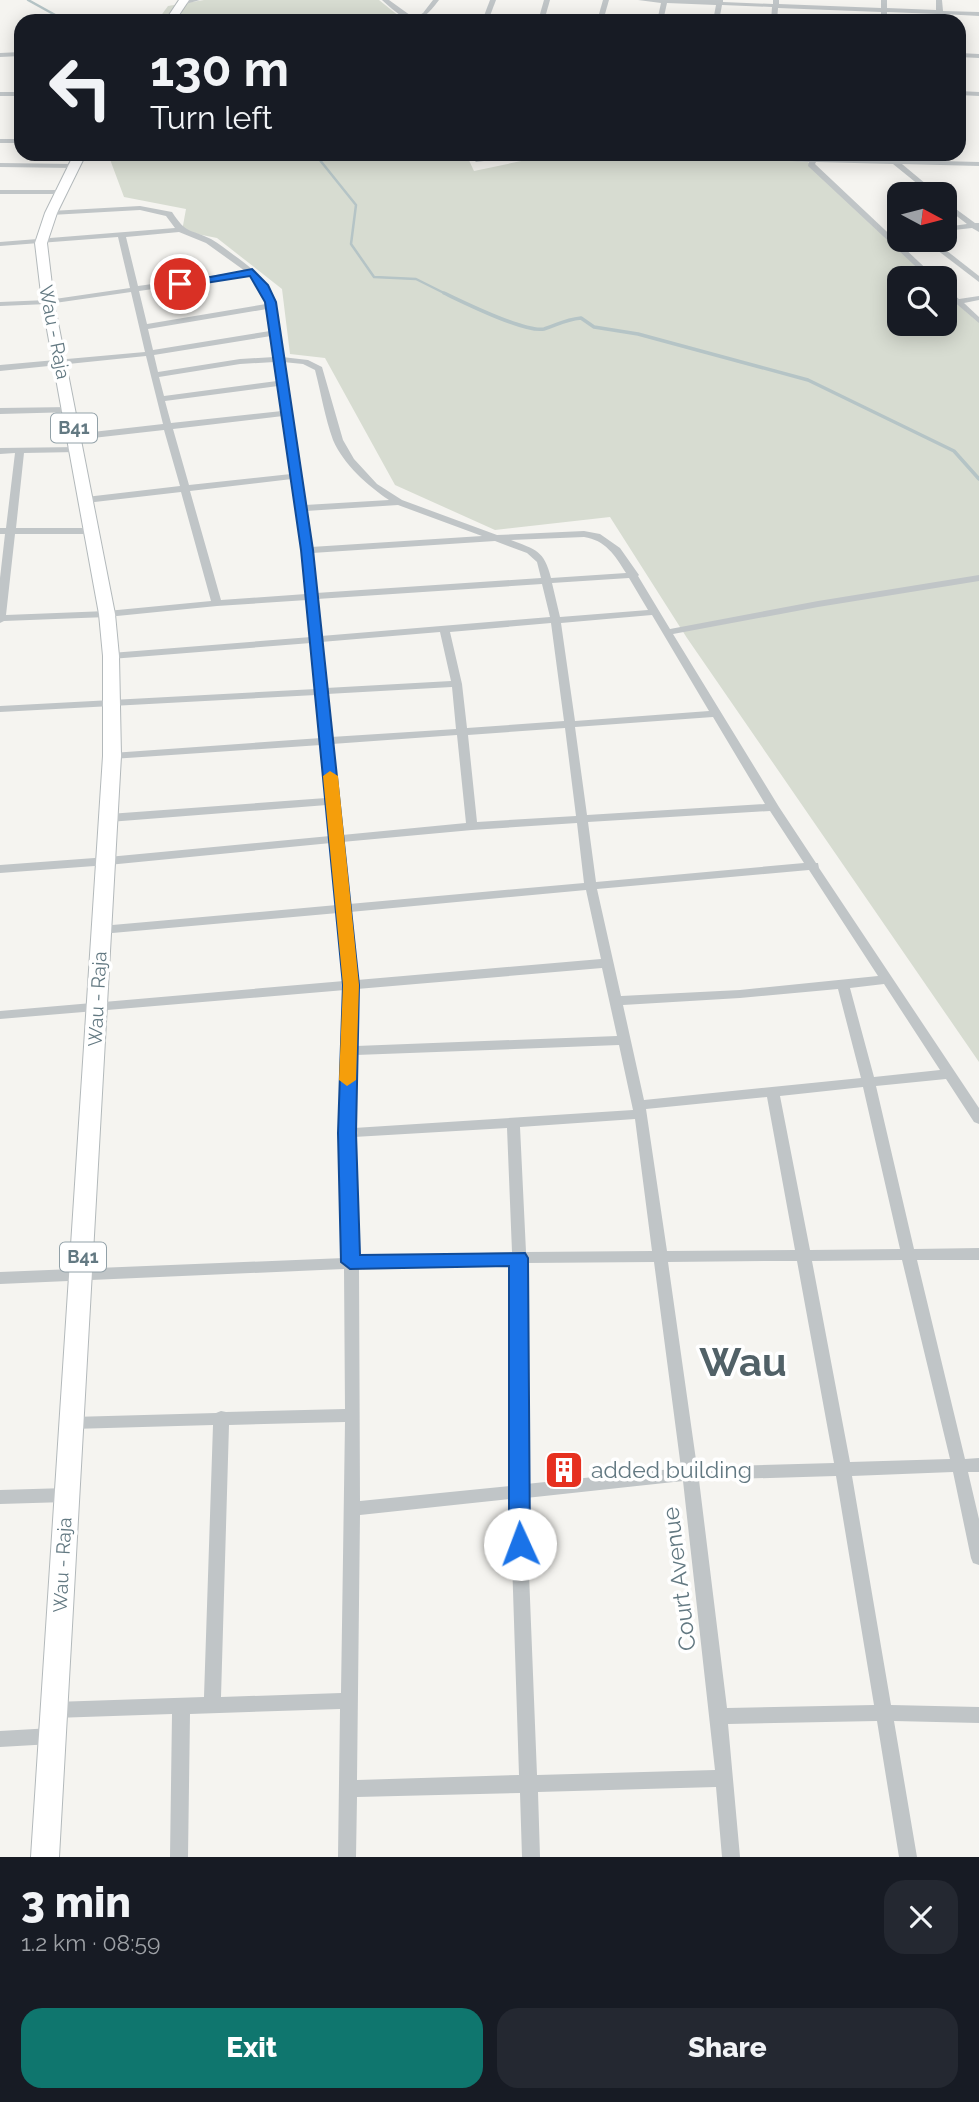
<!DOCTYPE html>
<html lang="en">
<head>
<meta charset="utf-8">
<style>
  body { margin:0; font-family:Raleway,sans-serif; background:#242831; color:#f1f3f6; height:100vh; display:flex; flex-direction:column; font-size:26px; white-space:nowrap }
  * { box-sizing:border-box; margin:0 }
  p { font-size:23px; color:#9ea1a6 }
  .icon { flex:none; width:38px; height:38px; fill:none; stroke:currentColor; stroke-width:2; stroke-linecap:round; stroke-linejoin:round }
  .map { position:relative; height:1857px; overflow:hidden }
  .sheet { display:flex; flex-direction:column; background:#171b24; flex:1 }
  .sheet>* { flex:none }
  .hud { position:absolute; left:14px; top:14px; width:952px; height:147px; border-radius:21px; box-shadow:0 4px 18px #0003; background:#171b24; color:#f1f3f6; overflow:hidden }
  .needle { width:46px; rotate:97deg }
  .fabs { position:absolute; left:887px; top:182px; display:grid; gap:14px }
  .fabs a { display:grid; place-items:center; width:70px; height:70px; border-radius:14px; background:#171b24; box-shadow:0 4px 18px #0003; font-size:35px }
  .pin { position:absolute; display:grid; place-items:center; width:60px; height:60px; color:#fff; margin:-30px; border:4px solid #fff; border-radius:50%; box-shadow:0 2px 7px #0007 }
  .me { position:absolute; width:77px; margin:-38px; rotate:358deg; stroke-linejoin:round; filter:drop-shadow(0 0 5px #0008) }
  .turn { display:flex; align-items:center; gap:24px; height:147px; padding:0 21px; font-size:32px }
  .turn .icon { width:91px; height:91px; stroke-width:2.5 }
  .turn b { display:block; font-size:49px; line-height:60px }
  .round { display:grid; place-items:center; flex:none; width:74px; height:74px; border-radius:21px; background:#242831 }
  .head { display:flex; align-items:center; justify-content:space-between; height:119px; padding:0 21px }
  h1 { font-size:42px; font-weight:800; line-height:52px }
  .cta { display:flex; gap:14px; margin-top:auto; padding:14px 21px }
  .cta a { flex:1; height:80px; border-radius:21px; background:#0f766e; color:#fff; font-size:28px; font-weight:800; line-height:80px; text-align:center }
  .cta a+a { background:#242831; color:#f1f3f6 }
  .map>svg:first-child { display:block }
  .green { fill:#d7dcd1 }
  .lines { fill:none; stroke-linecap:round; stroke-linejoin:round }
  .stream-far1 { stroke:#b5c4c6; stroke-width:2.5 }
  .stream { stroke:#b5c4c6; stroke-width:3.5 }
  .primary-casing { stroke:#b3b9bb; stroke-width:2 }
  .street { fill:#c0c5c7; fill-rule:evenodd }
  .primary { fill:#fff; fill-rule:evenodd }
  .route { fill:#1a73e8; stroke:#114b97; stroke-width:2 }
  .slow { fill:#f59e0b }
  .labels { text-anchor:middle; stroke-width:7; stroke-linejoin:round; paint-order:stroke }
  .shield { fill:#fff; stroke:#92a1a8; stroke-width:2 }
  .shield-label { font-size:18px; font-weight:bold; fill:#637982 }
  .street-label { font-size:19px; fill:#637982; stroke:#fff }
  .near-poi-label { font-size:23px; fill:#637982; stroke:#fff; text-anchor:start }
  .near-street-label { font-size:23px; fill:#637982; stroke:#fff }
  .near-town-label { font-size:40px; font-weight:bold; fill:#516167; stroke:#fff }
</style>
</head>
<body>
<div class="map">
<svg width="979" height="1857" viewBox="0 0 979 1857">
  <rect width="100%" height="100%" fill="#f5f4f0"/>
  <g class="green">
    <polygon points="204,0 379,0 405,21 157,21 168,6"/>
    <polygon points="108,154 466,154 474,171 555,154 725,154 808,162 933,278 900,278 900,324 945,324 945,289 979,321 979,1062 687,638 610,517 495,530 395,485 325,358 290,354 282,289 217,238 182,231 186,209 124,197"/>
  </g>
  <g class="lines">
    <g class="stream-far1">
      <polyline points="28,0 57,16 92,21"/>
      <polyline points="315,154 356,205 351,244 374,277 416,279 448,295"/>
    </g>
    <path class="stream" d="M444,293C463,302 525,333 544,329C558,325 563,320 581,318L594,327L638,334L808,380L954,451L979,479"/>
    <g class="primary-casing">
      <g id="primary">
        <polygon points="179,0 189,0 175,21 165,21"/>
        <polygon points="74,154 86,154 57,213 47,243 54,302 115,614 119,656 121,756 59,1857 31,1857 103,756 103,656 99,614 42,302 35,243 45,213"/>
      </g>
    </g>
    <g class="street">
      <polygon points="188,0 200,0 182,5 179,3"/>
      <path d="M382,0H389L414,18L423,13L433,0H439C416,31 408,23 382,0Z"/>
      <polygon points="490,0 496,0 488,21 482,21"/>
      <polygon points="544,0 550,0 544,21 538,21"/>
      <polygon points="603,0 609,0 603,21 597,21"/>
      <polygon points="638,0 723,0 723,2 773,4 773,0 779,0 779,4 881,8 881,0 887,0 887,8 936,10 936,0 942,0 943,11 979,12 979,16 943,14 943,21 937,21 937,14 887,12 887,21 881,21 881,12 778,8 777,21 771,21 772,7 722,5 719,21 713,21 716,5 667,3 663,21 657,21 661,3"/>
      <polygon points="21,52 21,56 0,57 0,53"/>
      <polygon points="959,53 979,54 979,58 959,57"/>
      <polygon points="959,91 979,92 979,96 959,95"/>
      <rect x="0" y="92" width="21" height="4"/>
      <rect x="0" y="139" width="21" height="4"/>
      <polygon points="468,154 476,154 478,158 529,154 525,156 476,162"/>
      <path d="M752,154C769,154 803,162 816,155L819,158L979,162V166L902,164L938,194H930L893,164L816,162L815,164L936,278H928L808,166L809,162L790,161Z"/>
      <polygon points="0,163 74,164 78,166 74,168 0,167"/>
      <polygon points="0,190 61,190 65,192 61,194 0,194"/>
      <polygon points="945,201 975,223 979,223 979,232 972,228 945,231 945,227 967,224 945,207"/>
      <path d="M140,206L172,212C187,235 189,228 211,239C220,244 229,252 238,258C280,288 275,311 282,357L308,360L322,367L343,440L354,459L377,484L402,500L497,535L584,531L600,534L620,548L639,575L638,576L670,629L818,601L979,575V581L818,607L673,634L779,807L816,863H818L819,868L979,1108V1124L974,1122L946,1079L876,1086L914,1249L979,1248V1260H917L965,1459L979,1458V1472H968L979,1519V1565L973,1563L971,1558L953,1472L852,1476L891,1705L979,1707V1723L894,1721L917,1857H899L877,1721L728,1724L740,1857H722L716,1787L538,1792L540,1857H522L520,1793L357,1797L356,1857H338L340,1709L190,1714L188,1857H170L172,1714L54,1718L48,1716L45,1710L48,1704L54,1702L204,1697L213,1425L72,1429L67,1428L64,1423L67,1418L72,1417L216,1413L221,1411L226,1412L345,1409L344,1269L0,1284V1272L344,1258L340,1133L343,1054L340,1051L343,1048L345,990L0,1019V1011L344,981L338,913L101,934L95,930L101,926L337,905L331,843L108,865L0,873V865L108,857L330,836L327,805L109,822L103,818L109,814L326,798L321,745L112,759L106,756L112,753L321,738L316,695L0,712V706L316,689L311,643L111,659L106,656L111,653L311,637L307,600L217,606L107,617L4,621L0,623V578L5,534H0V528H6L15,453L0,454V448L80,447V451L77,452L24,453L16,528H92L97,531L92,534H15L6,615L107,611L211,601L181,492L86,503L81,500L86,497L180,486L164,430L75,440L70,437L75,434L163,424L146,356L0,371V365L145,352L131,292L48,304L0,306V302L48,300L130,288L118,237L0,246V242L175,228L166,216L140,210L51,215L47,213L51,211ZM179,232L206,243L245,271L138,286L126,237ZM250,275L260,287L266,304L147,324L139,291ZM267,309L270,331L153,350L148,329ZM271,336L274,357L240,359L158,372L154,355ZM275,362L277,381L164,396L159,377L240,364ZM283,362L303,364L315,370C321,393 325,418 333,440C344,465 367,485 389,500L305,505ZM278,386L282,411L171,423L165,401ZM283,416L291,474L189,485L173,429ZM292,479L306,594L221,600L190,491ZM398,505L482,536L311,547L306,511ZM584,537C605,540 615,555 626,573L551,578C544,550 536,550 511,540ZM495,541L527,553L537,562L541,578L316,593L312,553ZM629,578L648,610L560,617L552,583ZM542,584L550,617L321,636L317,599ZM652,615L709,711L575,721L561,623ZM551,623L564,721L467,728L462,684L450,632ZM440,632L451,681L326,688L321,642ZM452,687L456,729L331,737L327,694ZM713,717L765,804L587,815L575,727ZM565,728L576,816L477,822L468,735ZM457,735L466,823L342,835L332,744ZM770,811L804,863L596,882L588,822ZM577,823L584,883L349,904L342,842L472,830ZM809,870L878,976L740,990L621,996L597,889ZM586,890L601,959L357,980L350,912ZM602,968L617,1036L356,1046L357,989ZM884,984L940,1070L874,1077L850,988ZM838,989L861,1078L644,1100L623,1005L740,998ZM619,1045L633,1110L354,1128L356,1055ZM863,1087L900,1249L810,1250L780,1096ZM767,1097L795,1250L667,1251L646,1109ZM635,1119L652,1251L526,1252L520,1127ZM507,1128L512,1252L358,1257L354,1137ZM902,1260L950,1459L850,1462L812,1261ZM772,1261H797L834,1463L697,1467L668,1262ZM654,1262L681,1468L526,1484V1263ZM512,1263L510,1486L360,1501L359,1268ZM345,1422L341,1693L221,1697L229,1425ZM836,1476L874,1705L727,1708L699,1480ZM683,1481L715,1770L537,1775L526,1498ZM510,1499L519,1775L357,1780L360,1515Z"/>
      <polygon points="924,240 933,240 979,276 979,282"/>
      <polygon points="945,288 959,299 979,296 979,300 964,303 979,317 979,323 945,294"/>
      <polygon points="71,407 74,408 74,412 0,414 0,408"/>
      <polygon points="66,1488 72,1490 74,1495 72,1500 66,1502 0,1504 0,1490"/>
      <polygon points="52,1728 58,1730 61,1736 58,1742 52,1744 0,1747 0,1731"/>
    </g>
    <use href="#primary" class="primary"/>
  </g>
  <polygon class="route" points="252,269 268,285 276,302 313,550 359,985 356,1133 360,1255 525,1253 528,1258 530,1544 527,1551 520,1553 512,1551 509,1544 509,1266 350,1269 341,1262 338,1133 343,985 301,550 265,302 250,276 180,287 174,284"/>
  <polygon class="slow" points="330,771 338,776 359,985 356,1080 347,1086 339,1080 343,985 323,776"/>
  <defs>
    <g id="building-square" transform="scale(2.0125)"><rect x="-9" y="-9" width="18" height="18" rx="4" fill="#e6301f" stroke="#fff"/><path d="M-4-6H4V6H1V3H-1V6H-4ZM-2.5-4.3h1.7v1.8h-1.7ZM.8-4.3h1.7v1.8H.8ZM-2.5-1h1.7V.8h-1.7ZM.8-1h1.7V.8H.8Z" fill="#fff"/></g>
  </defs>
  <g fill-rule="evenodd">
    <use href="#building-square" x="564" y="1470"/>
  </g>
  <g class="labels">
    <g class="shield">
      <rect x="51" y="413.5" width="46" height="29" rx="5"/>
      <rect x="60" y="1242.5" width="46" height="29" rx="5"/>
    </g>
    <g class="shield-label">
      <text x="74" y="434">B41</text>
      <text x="83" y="1263">B41</text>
    </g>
    <g class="street-label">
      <text transform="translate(55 332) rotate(79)" y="7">Wau - Raja</text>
      <text transform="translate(97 999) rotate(-87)" y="7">Wau - Raja</text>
      <text transform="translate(62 1565) rotate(-87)" y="7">Wau - Raja</text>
    </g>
    <g class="near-poi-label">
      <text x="591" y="1478">added building</text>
    </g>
    <g class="near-street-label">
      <text transform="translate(679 1579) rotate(-97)" y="8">Court Avenue</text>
    </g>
    <g class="near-town-label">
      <text x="743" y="1376">Wau</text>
    </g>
  </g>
</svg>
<div class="fabs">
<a><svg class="needle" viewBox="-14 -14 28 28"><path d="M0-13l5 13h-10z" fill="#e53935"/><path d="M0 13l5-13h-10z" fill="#9ea1a6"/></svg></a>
<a><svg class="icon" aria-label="search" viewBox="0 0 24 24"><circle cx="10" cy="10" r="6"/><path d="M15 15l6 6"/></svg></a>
</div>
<div class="pin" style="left:180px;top:284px;background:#d93025"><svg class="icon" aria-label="arrive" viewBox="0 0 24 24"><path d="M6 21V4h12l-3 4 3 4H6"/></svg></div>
<svg class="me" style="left:520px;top:1544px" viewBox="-20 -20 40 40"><circle r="19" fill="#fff"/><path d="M0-13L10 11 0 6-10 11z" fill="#1a73e8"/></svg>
<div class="hud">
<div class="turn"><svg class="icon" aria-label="left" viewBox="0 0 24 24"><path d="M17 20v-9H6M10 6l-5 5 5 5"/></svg><div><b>130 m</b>Turn left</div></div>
</div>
</div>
<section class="sheet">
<div class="head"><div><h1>3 min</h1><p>1.2 km · 08:59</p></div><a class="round"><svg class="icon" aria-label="close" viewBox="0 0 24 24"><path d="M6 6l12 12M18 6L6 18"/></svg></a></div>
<div class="cta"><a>Exit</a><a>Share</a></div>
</section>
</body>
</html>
